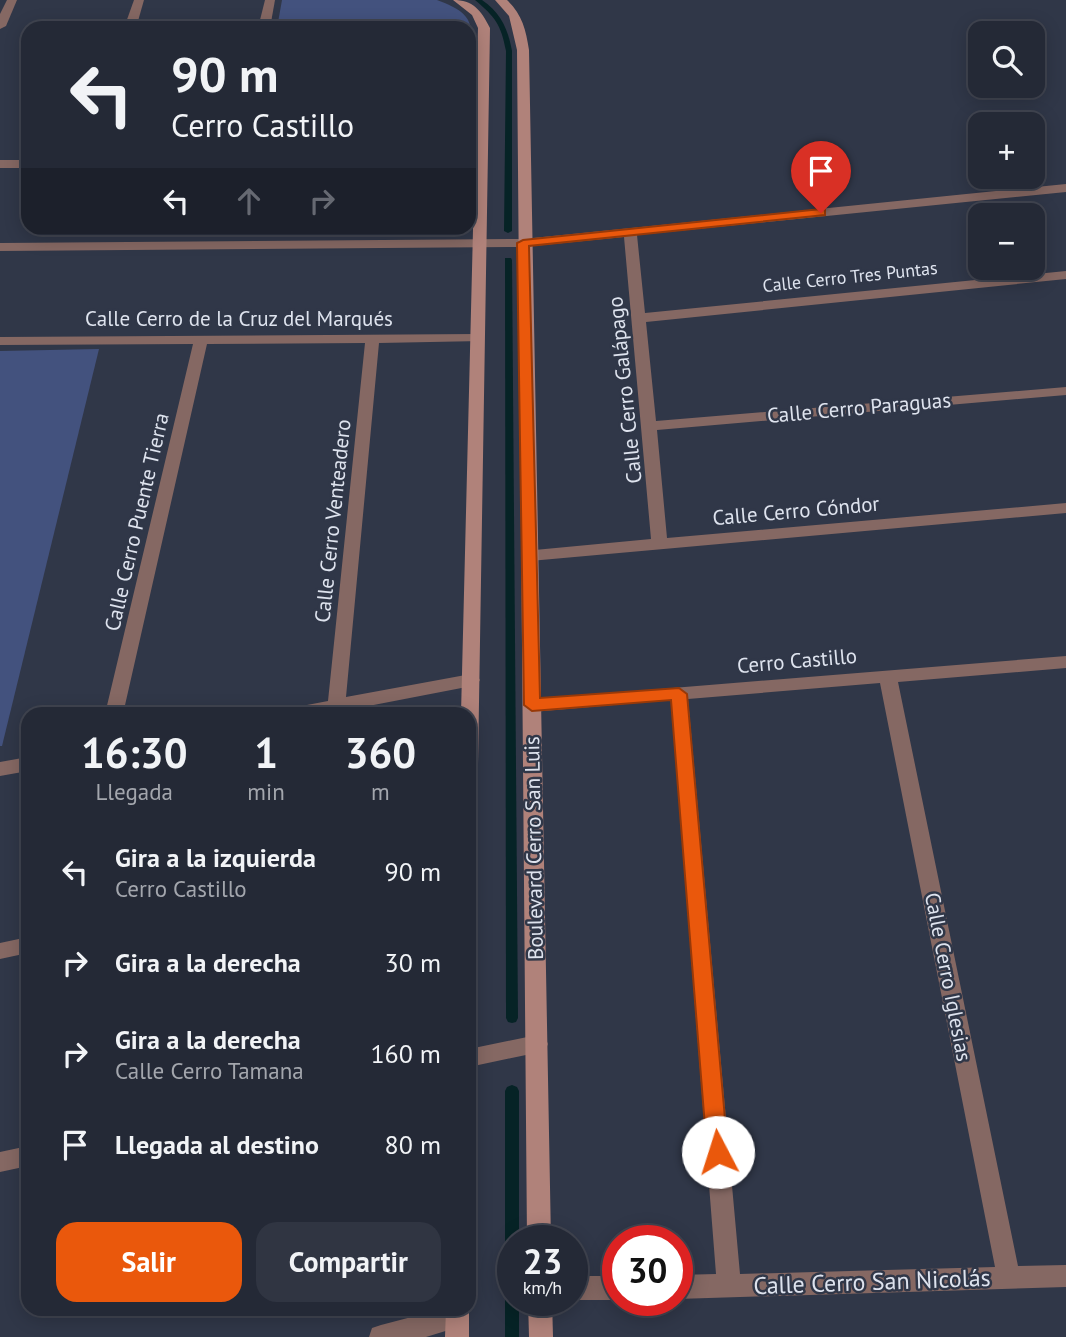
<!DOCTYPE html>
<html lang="es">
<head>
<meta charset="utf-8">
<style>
  body { margin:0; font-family:"PT Sans",sans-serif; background:#303542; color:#f1f3f6; height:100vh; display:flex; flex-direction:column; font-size:26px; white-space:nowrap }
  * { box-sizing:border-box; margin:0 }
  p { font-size:23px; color:#a3a6ad }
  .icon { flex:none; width:38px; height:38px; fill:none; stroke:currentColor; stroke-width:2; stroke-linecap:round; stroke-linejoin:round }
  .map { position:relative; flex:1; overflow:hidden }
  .side { position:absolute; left:21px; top:707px; width:455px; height:609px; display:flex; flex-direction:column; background:#242936; border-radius:21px; box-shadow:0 4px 18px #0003,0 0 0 2px #414551 }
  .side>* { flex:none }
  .banner { position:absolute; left:21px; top:21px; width:455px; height:214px; border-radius:21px; box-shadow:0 4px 18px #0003,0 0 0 2px #414551; background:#242936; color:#f1f3f6; overflow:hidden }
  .controls { position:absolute; left:968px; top:21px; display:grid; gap:14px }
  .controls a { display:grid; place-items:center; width:77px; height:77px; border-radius:14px; background:#242936; box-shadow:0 4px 18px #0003,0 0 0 2px #414551; font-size:35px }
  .speed { position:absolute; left:497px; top:1225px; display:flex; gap:14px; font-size:35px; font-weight:700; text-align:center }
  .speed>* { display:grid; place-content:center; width:91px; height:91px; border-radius:50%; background:#242936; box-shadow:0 4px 18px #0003,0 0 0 2px #414551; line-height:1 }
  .speed small { font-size:18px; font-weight:400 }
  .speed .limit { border:10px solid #d22; background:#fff; color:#111 }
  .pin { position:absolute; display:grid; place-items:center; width:60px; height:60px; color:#fff; margin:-72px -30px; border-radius:50% 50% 50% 0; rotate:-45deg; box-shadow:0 0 7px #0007 }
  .pin .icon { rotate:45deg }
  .me { position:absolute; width:77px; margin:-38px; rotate:355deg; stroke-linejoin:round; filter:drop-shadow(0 0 5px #0008) }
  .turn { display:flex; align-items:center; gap:24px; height:147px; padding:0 35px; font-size:32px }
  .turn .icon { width:91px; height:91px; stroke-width:2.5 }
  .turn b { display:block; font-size:49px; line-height:60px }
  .lanes { display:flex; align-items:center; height:66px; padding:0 35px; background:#0003; justify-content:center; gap:35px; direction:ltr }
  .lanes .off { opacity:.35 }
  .eta { display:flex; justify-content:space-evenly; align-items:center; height:119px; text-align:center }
  .eta b { font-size:42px; font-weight:600; line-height:49px }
  .cta { display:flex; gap:14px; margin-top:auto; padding:14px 35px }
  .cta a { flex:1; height:80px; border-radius:21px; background:#ea580c; color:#fff; font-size:28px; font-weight:600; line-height:80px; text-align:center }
  .cta a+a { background:#303542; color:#f1f3f6 }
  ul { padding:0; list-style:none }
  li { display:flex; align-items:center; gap:21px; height:91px; padding:0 35px }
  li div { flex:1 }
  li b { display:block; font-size:26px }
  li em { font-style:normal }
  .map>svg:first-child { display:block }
  .green { fill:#43527e }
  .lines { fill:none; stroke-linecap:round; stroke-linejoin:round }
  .stream { fill:#062326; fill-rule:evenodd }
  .street { fill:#856863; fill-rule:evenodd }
  .secondary { fill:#b0827a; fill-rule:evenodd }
  .route { fill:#ea580c; stroke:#983908; stroke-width:2 }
  .labels { text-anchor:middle; stroke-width:5; stroke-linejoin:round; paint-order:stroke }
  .far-street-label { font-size:18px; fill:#dee3ee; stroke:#303748 }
  .street-label { font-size:21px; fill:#dee3ee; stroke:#303748 }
  .near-street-label { font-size:24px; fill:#dee3ee; stroke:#303748 }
</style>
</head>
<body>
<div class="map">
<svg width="1066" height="1337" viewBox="0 0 1066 1337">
  <rect width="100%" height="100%" fill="#303748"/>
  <g class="green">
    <path d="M282,0H437C447,4 459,8 466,17C478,31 470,81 469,101V28H277Z"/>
    <polygon points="99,349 2,746 0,746 0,351"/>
  </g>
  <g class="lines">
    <g class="stream">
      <path d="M475,0H482C501,13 508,29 512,51V231L508,233L504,231L506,51C501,24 495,17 475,0Z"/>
      <polygon points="505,258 511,258 512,260 518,1018 516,1022 512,1023 508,1022 506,1018"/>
      <polygon points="512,1085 517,1087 519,1091 519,1241 513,1241 513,1300 519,1300 519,1337 505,1337 505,1091 507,1087"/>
    </g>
    <g class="street">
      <polygon points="7,0 17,0 6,26 0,29 0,14"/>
      <polygon points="134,0 144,0 136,28 124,28"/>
      <polygon points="265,0 275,0 270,28 258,28"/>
      <polygon points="469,157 481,157 487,161 481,165 469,165"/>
      <rect x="0" y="160" width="28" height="8"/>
      <polygon points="1066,184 1066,192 637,235 645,313 1066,271 1066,279 646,322 656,421 1066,387 1066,395 657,430 667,538 1066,503 1066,513 530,561 524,559 522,555 524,551 651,539 624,237 523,247 0,251 0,243 523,239"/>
      <polygon points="477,334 484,338 482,341 379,343 346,697 471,674 477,675 480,680 477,685 327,714 283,714 286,709 328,701 365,343 207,344 123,714 105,714 193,344 0,345 0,337"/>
      <path d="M1066,656V668L898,682L1018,1266L1066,1265V1287L677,1299V1275L716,1274L671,700L532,712L526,710L523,705L526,700ZM880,683L995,1267L740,1274L688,699Z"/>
      <polygon points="28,757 28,771 0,776 0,762"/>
      <polygon points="28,937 28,953 0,959 0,943"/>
      <polygon points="537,1035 545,1037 548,1044 545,1051 469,1067 469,1049"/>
      <polygon points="28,1146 28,1166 0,1172 0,1152"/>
      <rect x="572" y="1276" width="46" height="24"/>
      <polygon points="442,1309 466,1309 469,1317 465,1325 426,1337 369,1337 372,1328 381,1325"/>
    </g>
    <g class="secondary">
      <path d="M453,0C473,0 481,10 490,28L478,764L476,769L469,771V714H461L478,28L472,15Z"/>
      <path d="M495,0H507C522,14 526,30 529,50L551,1241H527L517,50L509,16Z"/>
      <polygon points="528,1300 552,1300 553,1337 529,1337"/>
      <polygon points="469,1307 469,1337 445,1337 446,1309 469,1309"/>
    </g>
  </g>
  <polygon class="route" points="821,209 825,210 825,215 529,246 540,698 679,688 687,694 728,1152 725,1158 718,1161 710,1158 707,1152 671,700 532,711 524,705 517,243 523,240"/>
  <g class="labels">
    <g class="far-street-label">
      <text transform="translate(850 277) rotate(-6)" y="6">Calle Cerro Tres Puntas</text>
    </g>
    <g class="street-label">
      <text x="239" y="326">Calle Cerro de la Cruz del Marqués</text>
      <text transform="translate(625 390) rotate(-96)" y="7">Calle Cerro Galápago</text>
      <text transform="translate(859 408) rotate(-5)" y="7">Calle Cerro Paraguas</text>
      <text transform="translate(796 511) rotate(-5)" y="7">Calle Cerro Cóndor</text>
      <text transform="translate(333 521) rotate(-84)" y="7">Calle Cerro Venteadero</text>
      <text transform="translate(137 522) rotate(-77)" y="7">Calle Cerro Puente Tierra</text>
      <text transform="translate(797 661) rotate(-5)" y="7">Cerro Castillo</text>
      <text transform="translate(534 848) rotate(-91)" y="7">Boulevard Cerro San Luis</text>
      <text transform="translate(948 977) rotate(79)" y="7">Calle Cerro Iglesias</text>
    </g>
    <g class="near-street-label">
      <text transform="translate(872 1282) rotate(-2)" y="8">Calle Cerro San Nicolás</text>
    </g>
  </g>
</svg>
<div class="controls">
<a><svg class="icon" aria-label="search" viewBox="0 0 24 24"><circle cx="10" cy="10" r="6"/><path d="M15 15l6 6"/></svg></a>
<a>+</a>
<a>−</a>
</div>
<div class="speed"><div>23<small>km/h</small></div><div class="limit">30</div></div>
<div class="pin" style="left:821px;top:213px;background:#d93025"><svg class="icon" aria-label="arrive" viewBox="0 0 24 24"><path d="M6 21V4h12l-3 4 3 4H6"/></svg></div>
<svg class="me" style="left:718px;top:1152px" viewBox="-20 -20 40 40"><circle r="19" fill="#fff"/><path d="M0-13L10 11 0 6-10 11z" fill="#ea580c"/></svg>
<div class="banner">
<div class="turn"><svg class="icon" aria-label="left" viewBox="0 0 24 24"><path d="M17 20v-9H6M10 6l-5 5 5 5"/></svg><div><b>90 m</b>Cerro Castillo</div></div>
<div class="lanes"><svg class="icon" aria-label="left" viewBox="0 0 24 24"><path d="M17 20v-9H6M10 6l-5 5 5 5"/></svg><svg class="icon off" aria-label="ahead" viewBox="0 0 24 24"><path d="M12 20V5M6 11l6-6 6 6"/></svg><svg class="icon off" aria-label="right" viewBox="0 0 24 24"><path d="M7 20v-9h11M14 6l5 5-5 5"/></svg></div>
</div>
<section class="side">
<div class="eta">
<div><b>16:30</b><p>Llegada</p></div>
<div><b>1</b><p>min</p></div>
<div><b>360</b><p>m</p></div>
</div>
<ul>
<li><svg class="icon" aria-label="left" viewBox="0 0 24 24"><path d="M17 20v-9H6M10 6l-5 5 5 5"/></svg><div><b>Gira a la izquierda</b><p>Cerro Castillo</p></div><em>90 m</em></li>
<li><svg class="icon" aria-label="right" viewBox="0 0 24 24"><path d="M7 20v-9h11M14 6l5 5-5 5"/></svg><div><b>Gira a la derecha</b></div><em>30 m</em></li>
<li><svg class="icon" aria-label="right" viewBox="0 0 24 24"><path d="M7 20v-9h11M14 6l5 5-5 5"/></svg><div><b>Gira a la derecha</b><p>Calle Cerro Tamana</p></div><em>160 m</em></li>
<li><svg class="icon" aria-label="arrive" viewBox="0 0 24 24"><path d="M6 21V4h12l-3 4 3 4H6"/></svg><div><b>Llegada al destino</b></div><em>80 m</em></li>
</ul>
<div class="cta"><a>Salir</a><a>Compartir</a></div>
</section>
</div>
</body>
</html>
